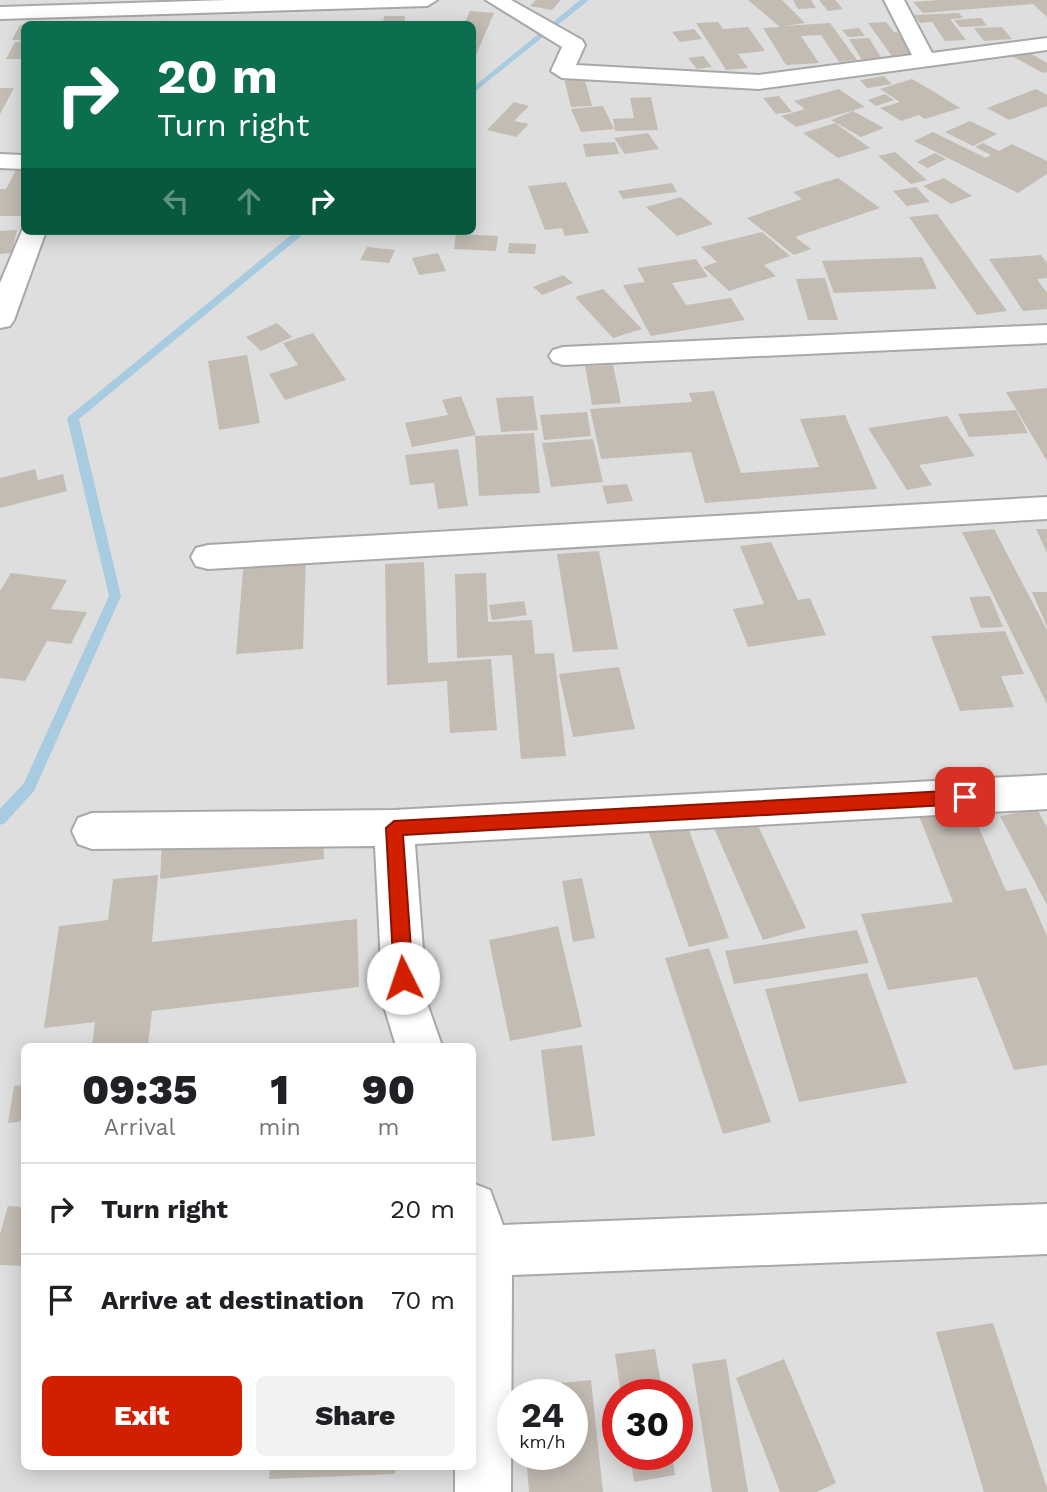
<!DOCTYPE html>
<html lang="en">
<head>
<meta charset="utf-8">
<style>
  body { margin:0; font-family:"Work Sans",sans-serif; background:#f2f2f2; color:#202124; height:100vh; display:flex; flex-direction:column; font-size:26px; white-space:nowrap }
  * { box-sizing:border-box; margin:0 }
  p { font-size:23px; color:#757577 }
  .icon { flex:none; width:38px; height:38px; fill:none; stroke:currentColor; stroke-width:2; stroke-linecap:round; stroke-linejoin:round }
  .map { position:relative; flex:1; overflow:hidden }
  .details { position:absolute; left:21px; top:1043px; width:455px; height:427px; display:flex; flex-direction:column; background:#fff; border-radius:10px; box-shadow:0 4px 18px #0003 }
  .details>* { flex:none }
  .guide { position:absolute; left:21px; top:21px; width:455px; height:214px; border-radius:10px; box-shadow:0 4px 18px #0003; background:#0b6e4f; color:#fff; overflow:hidden }
  .speed { position:absolute; left:497px; top:1379px; display:flex; gap:14px; font-size:35px; font-weight:700; text-align:center }
  .speed>* { display:grid; place-content:center; width:91px; height:91px; border-radius:50%; background:#fff; box-shadow:0 4px 18px #0003; line-height:1 }
  .speed small { font-size:18px; font-weight:400 }
  .speed .limit { border:10px solid #d22; background:#fff; color:#111 }
  .pin { position:absolute; display:grid; place-items:center; width:60px; height:60px; color:#fff; margin:-30px; border-radius:14px; box-shadow:0 4px 10px #0006 }
  .me { position:absolute; width:77px; margin:-38px; rotate:356deg; stroke-linejoin:round; filter:drop-shadow(0 0 5px #0008) }
  .turn { display:flex; align-items:center; gap:24px; height:147px; padding:0 21px; font-size:32px }
  .turn .icon { width:91px; height:91px; stroke-width:2.5 }
  .turn b { display:block; font-size:49px; line-height:60px }
  .lanes { display:flex; align-items:center; height:66px; padding:0 21px; background:#0003; justify-content:center; gap:35px; direction:ltr }
  .lanes .off { opacity:.35 }
  .eta { display:flex; justify-content:space-evenly; align-items:center; height:119px; text-align:center }
  .eta b { font-size:42px; font-weight:800; line-height:49px }
  .primary-button { display:flex; gap:14px; margin-top:auto; padding:14px 21px }
  .primary-button a { flex:1; height:80px; border-radius:10px; background:#d21f00; color:#fff; font-size:28px; font-weight:800; line-height:80px; text-align:center }
  .primary-button a+a { background:#f2f2f2; color:#202124 }
  ul { padding:0; list-style:none }
  li { display:flex; align-items:center; gap:21px; height:91px; padding:0 21px; border-top:2px solid #e0e0e0 }
  li div { flex:1 }
  li b { display:block; font-size:26px }
  li em { font-style:normal }
  .map>svg:first-child { display:block }
  .residential { fill:#dfdede; fill-rule:evenodd }
  .lines { fill:none; stroke-linecap:round; stroke-linejoin:round }
  .stream { fill:#a7cbe0; fill-rule:evenodd }
  .building { fill:#c2bcb3 }
  .minor-casing { stroke:#a8a8a8; stroke-width:4 }
  .minor { fill:#fff; fill-rule:evenodd }
  .route { fill:#d21f00; stroke:#881400; stroke-width:2 }
</style>
</head>
<body>
<div class="map">
<svg width="1047" height="1492" viewBox="0 0 1047 1492">
  <rect width="100%" height="100%" fill="#f1efe7"/>
  <path class="residential" d="M0,0H1047V1492H0ZM24,24H472V231H24ZM24,1046H472V1466H24ZM513,1395H572V1454H513ZM618,1395H677V1454H618Z"/>
  <g class="lines">
    <g class="stream">
      <polygon points="580,0 589,0 472,94 472,88"/>
      <polygon points="296,231 307,231 79,419 121,596 34,791 5,823 0,825 0,809 24,783 109,596 67,418"/>
    </g>
  </g>
  <g class="building">
    <polygon points="536,0 561,0 552,10 530,6"/>
    <polygon points="748,0 782,0 805,23 783,26 830,23 857,60 839,62 821,35 801,36 819,63 786,65 763,28 780,27"/>
    <polygon points="793,0 811,0 816,8 798,9"/>
    <polygon points="819,0 835,0 843,9 828,11"/>
    <polygon points="939,0 1047,0 1047,17 1033,4 923,13 913,2"/>
    <polygon points="470,11 494,13 476,55 472,55 472,24 464,24"/>
    <polygon points="959,13 963,18 950,19 966,40 945,41 932,22 920,23 914,15"/>
    <polygon points="384,16 405,16 404,24 383,24"/>
    <polygon points="981,18 987,26 960,27 954,20"/>
    <polygon points="718,22 723,29 748,27 765,51 738,54 748,68 726,70 696,23"/>
    <polygon points="886,22 894,32 897,32 916,58 894,59 868,23"/>
    <polygon points="24,24 24,40 12,40 20,25"/>
    <polygon points="1002,27 1012,39 984,41 974,28"/>
    <polygon points="859,28 865,36 848,37 842,30"/>
    <polygon points="694,29 702,39 680,42 672,32"/>
    <polygon points="869,38 882,59 862,60 849,39"/>
    <polygon points="24,41 24,59 6,59 15,42"/>
    <polygon points="1023,49 1047,63 1047,72 1043,73 1008,54"/>
    <polygon points="703,56 712,67 697,69 688,58"/>
    <polygon points="884,76 892,84 867,88 860,80"/>
    <polygon points="584,77 592,106 571,107 564,78"/>
    <polygon points="912,79 933,91 960,108 925,119 919,115 901,121 880,108 900,102 880,89"/>
    <polygon points="0,88 14,88 0,114"/>
    <polygon points="839,89 865,107 796,127 781,116 805,109 794,101"/>
    <polygon points="1036,89 1047,95 1047,106 1009,120 987,108"/>
    <polygon points="885,94 894,100 876,106 868,100"/>
    <polygon points="779,96 792,112 776,114 763,98"/>
    <polygon points="651,97 658,130 615,131 613,119 634,118 630,98"/>
    <polygon points="514,102 529,106 514,121 529,124 516,137 487,130"/>
    <polygon points="603,106 614,129 581,132 571,109"/>
    <polygon points="853,111 884,128 861,137 831,120"/>
    <polygon points="970,121 997,134 973,146 945,132"/>
    <polygon points="835,123 870,148 838,158 803,133"/>
    <polygon points="933,132 986,158 991,155 975,147 983,143 999,151 1012,144 1047,161 1047,174 1018,193 914,141"/>
    <polygon points="648,133 659,149 625,154 614,138"/>
    <polygon points="615,142 619,154 586,157 583,144"/>
    <polygon points="895,152 927,180 911,184 878,156"/>
    <polygon points="935,153 946,159 928,168 917,162"/>
    <polygon points="17,168 24,168 24,210 21,216 0,216 0,189 6,189"/>
    <polygon points="838,178 880,208 795,237 811,249 794,255 747,218 802,199 793,192"/>
    <polygon points="944,178 972,196 951,204 923,186"/>
    <polygon points="566,182 589,233 565,236 562,228 545,230 528,186"/>
    <polygon points="672,183 677,192 623,199 618,191"/>
    <polygon points="916,187 930,202 907,206 893,191"/>
    <polygon points="681,197 713,224 677,236 646,207"/>
    <polygon points="937,214 1007,311 977,315 909,217"/>
    <polygon points="17,230 12,253 0,254 0,231"/>
    <polygon points="762,232 790,256 764,265 776,276 729,291 703,267 717,262 701,247"/>
    <polygon points="456,234 498,236 496,251 454,249"/>
    <polygon points="509,243 536,244 535,254 508,253"/>
    <polygon points="367,247 395,250 389,263 360,260"/>
    <polygon points="438,253 446,271 419,275 412,258"/>
    <polygon points="1041,255 1047,263 1047,278 1037,279 1047,293 1047,309 1023,311 989,259"/>
    <polygon points="922,257 937,289 834,293 822,261"/>
    <polygon points="696,259 708,277 672,283 686,305 731,298 745,320 651,336 623,285 645,282 637,268"/>
    <polygon points="563,275 573,283 542,295 533,287"/>
    <polygon points="825,278 838,320 808,320 796,279"/>
    <polygon points="603,289 642,329 613,338 575,297"/>
    <polygon points="277,323 292,337 261,351 246,337"/>
    <polygon points="313,333 346,380 285,400 269,374 298,365 283,343"/>
    <polygon points="247,355 260,423 219,430 208,361"/>
    <polygon points="613,365 621,403 592,405 585,366"/>
    <polygon points="1047,388 1047,461 1006,392"/>
    <polygon points="714,391 741,473 819,467 800,419 845,415 877,489 705,503 691,452 601,459 590,409 692,402 689,393"/>
    <polygon points="461,396 476,435 412,447 405,423 448,415 442,400"/>
    <polygon points="533,396 538,430 501,432 496,398"/>
    <polygon points="1016,410 1028,433 969,437 958,414"/>
    <polygon points="587,412 591,436 544,440 540,415"/>
    <polygon points="947,416 975,456 919,465 932,485 907,490 868,428"/>
    <polygon points="534,433 540,493 479,496 475,436"/>
    <polygon points="593,439 603,482 551,487 542,443"/>
    <polygon points="458,449 468,506 438,509 434,483 410,485 405,455"/>
    <polygon points="35,469 38,480 63,474 67,491 0,508 0,478"/>
    <polygon points="627,484 633,501 607,504 602,486"/>
    <polygon points="994,529 1047,630 1047,704 962,532"/>
    <polygon points="1036,529 1047,529 1047,553"/>
    <polygon points="771,542 798,600 810,598 826,635 748,647 733,609 764,604 740,546"/>
    <polygon points="599,551 618,649 573,652 557,554"/>
    <polygon points="306,556 303,649 236,654 244,560"/>
    <polygon points="424,562 428,663 491,659 497,730 450,733 447,681 387,685 385,564"/>
    <polygon points="11,573 67,580 51,609 87,612 71,644 47,641 25,681 0,678 0,591"/>
    <polygon points="486,573 488,622 532,620 535,654 554,653 566,756 521,759 512,655 457,658 455,574"/>
    <polygon points="1032,592 1047,592 1047,627"/>
    <polygon points="990,596 1003,627 981,628 969,597"/>
    <polygon points="524,601 527,615 492,620 489,605"/>
    <polygon points="1005,631 1024,674 1001,676 1014,707 960,711 931,636"/>
    <polygon points="619,667 635,729 573,737 559,674"/>
    <polygon points="680,806 729,938 689,947 642,813"/>
    <polygon points="971,809 1006,891 1026,888 1047,936 1047,1065 1014,1070 977,977 888,990 861,914 953,902 919,816"/>
    <polygon points="1037,809 1047,827 1047,905 1000,816"/>
    <polygon points="753,815 806,928 763,940 713,826"/>
    <polygon points="323,824 324,859 160,879 162,844"/>
    <polygon points="158,875 152,942 357,919 359,987 152,1011 148,1046 92,1046 95,1022 44,1028 59,926 108,920 113,879"/>
    <polygon points="582,878 595,938 573,942 562,881"/>
    <polygon points="558,926 582,1027 510,1041 489,940"/>
    <polygon points="857,930 869,963 734,984 725,951"/>
    <polygon points="709,948 771,1122 723,1134 665,958"/>
    <polygon points="867,973 907,1083 799,1102 765,989"/>
    <polygon points="582,1045 595,1136 552,1141 541,1050"/>
    <polygon points="24,1085 24,1121 8,1123 14,1086"/>
    <polygon points="8,1206 24,1207 24,1266 0,1265 0,1234"/>
    <polygon points="993,1323 1047,1488 1047,1492 984,1492 936,1332"/>
    <polygon points="655,1349 663,1395 621,1395 615,1354"/>
    <polygon points="726,1359 748,1492 712,1492 692,1364"/>
    <polygon points="784,1359 836,1483 817,1492 780,1492 736,1378"/>
    <polygon points="591,1380 603,1492 529,1492 526,1454 572,1454 572,1395 522,1395 521,1387"/>
    <polygon points="630,1454 672,1454 675,1475 634,1482"/>
    <polygon points="270,1466 396,1466 395,1474 269,1479"/>
  </g>
  <g class="lines">
    <g class="minor-casing">
      <g id="minor">
        <polygon points="227,0 437,0 427,6 0,19 0,7"/>
        <polygon points="486,0 511,0 582,40 585,45 576,65 759,75 912,55 884,0 904,0 932,53 1047,38 1047,50 759,89 562,78 551,71 562,47"/>
        <polygon points="0,154 24,155 24,169 0,168"/>
        <polygon points="24,226 24,231 46,231 14,320 10,326 0,328 0,283"/>
        <polygon points="1047,325 1047,343 563,365 553,362 549,356 553,350 563,347"/>
        <polygon points="1047,497 1047,519 208,569 196,566 191,557 196,548 208,545"/>
        <polygon points="1047,775 1047,809 415,844 427,1003 442,1046 396,1046 383,1003 375,846 92,849 78,844 72,831 78,818 92,813 394,810"/>
        <polygon points="472,1183 490,1190 503,1225 1047,1204 1047,1254 512,1275 511,1492 455,1492 455,1466 472,1466"/>
      </g>
    </g>
    <use href="#minor" class="minor"/>
  </g>
  <polygon class="route" points="965,790 974,797 965,804 403,835 413,978 410,984 403,987 397,984 394,978 386,828 394,821"/>
</svg>
<div class="speed"><div>24<small>km/h</small></div><div class="limit">30</div></div>
<div class="pin" style="left:965px;top:797px;background:#d93025"><svg class="icon" aria-label="arrive" viewBox="0 0 24 24"><path d="M6 21V4h12l-3 4 3 4H6"/></svg></div>
<svg class="me" style="left:403px;top:978px" viewBox="-20 -20 40 40"><circle r="19" fill="#fff"/><path d="M0-13L10 11 0 6-10 11z" fill="#d21f00"/></svg>
<div class="guide">
<div class="turn"><svg class="icon" aria-label="right" viewBox="0 0 24 24"><path d="M7 20v-9h11M14 6l5 5-5 5"/></svg><div><b>20 m</b>Turn right</div></div>
<div class="lanes"><svg class="icon off" aria-label="left" viewBox="0 0 24 24"><path d="M17 20v-9H6M10 6l-5 5 5 5"/></svg><svg class="icon off" aria-label="ahead" viewBox="0 0 24 24"><path d="M12 20V5M6 11l6-6 6 6"/></svg><svg class="icon" aria-label="right" viewBox="0 0 24 24"><path d="M7 20v-9h11M14 6l5 5-5 5"/></svg></div>
</div>
<section class="details">
<div class="eta">
<div><b>09:35</b><p>Arrival</p></div>
<div><b>1</b><p>min</p></div>
<div><b>90</b><p>m</p></div>
</div>
<ul>
<li><svg class="icon" aria-label="right" viewBox="0 0 24 24"><path d="M7 20v-9h11M14 6l5 5-5 5"/></svg><div><b>Turn right</b></div><em>20 m</em></li>
<li><svg class="icon" aria-label="arrive" viewBox="0 0 24 24"><path d="M6 21V4h12l-3 4 3 4H6"/></svg><div><b>Arrive at destination</b></div><em>70 m</em></li>
</ul>
<div class="primary-button"><a>Exit</a><a>Share</a></div>
</section>
</div>
</body>
</html>
